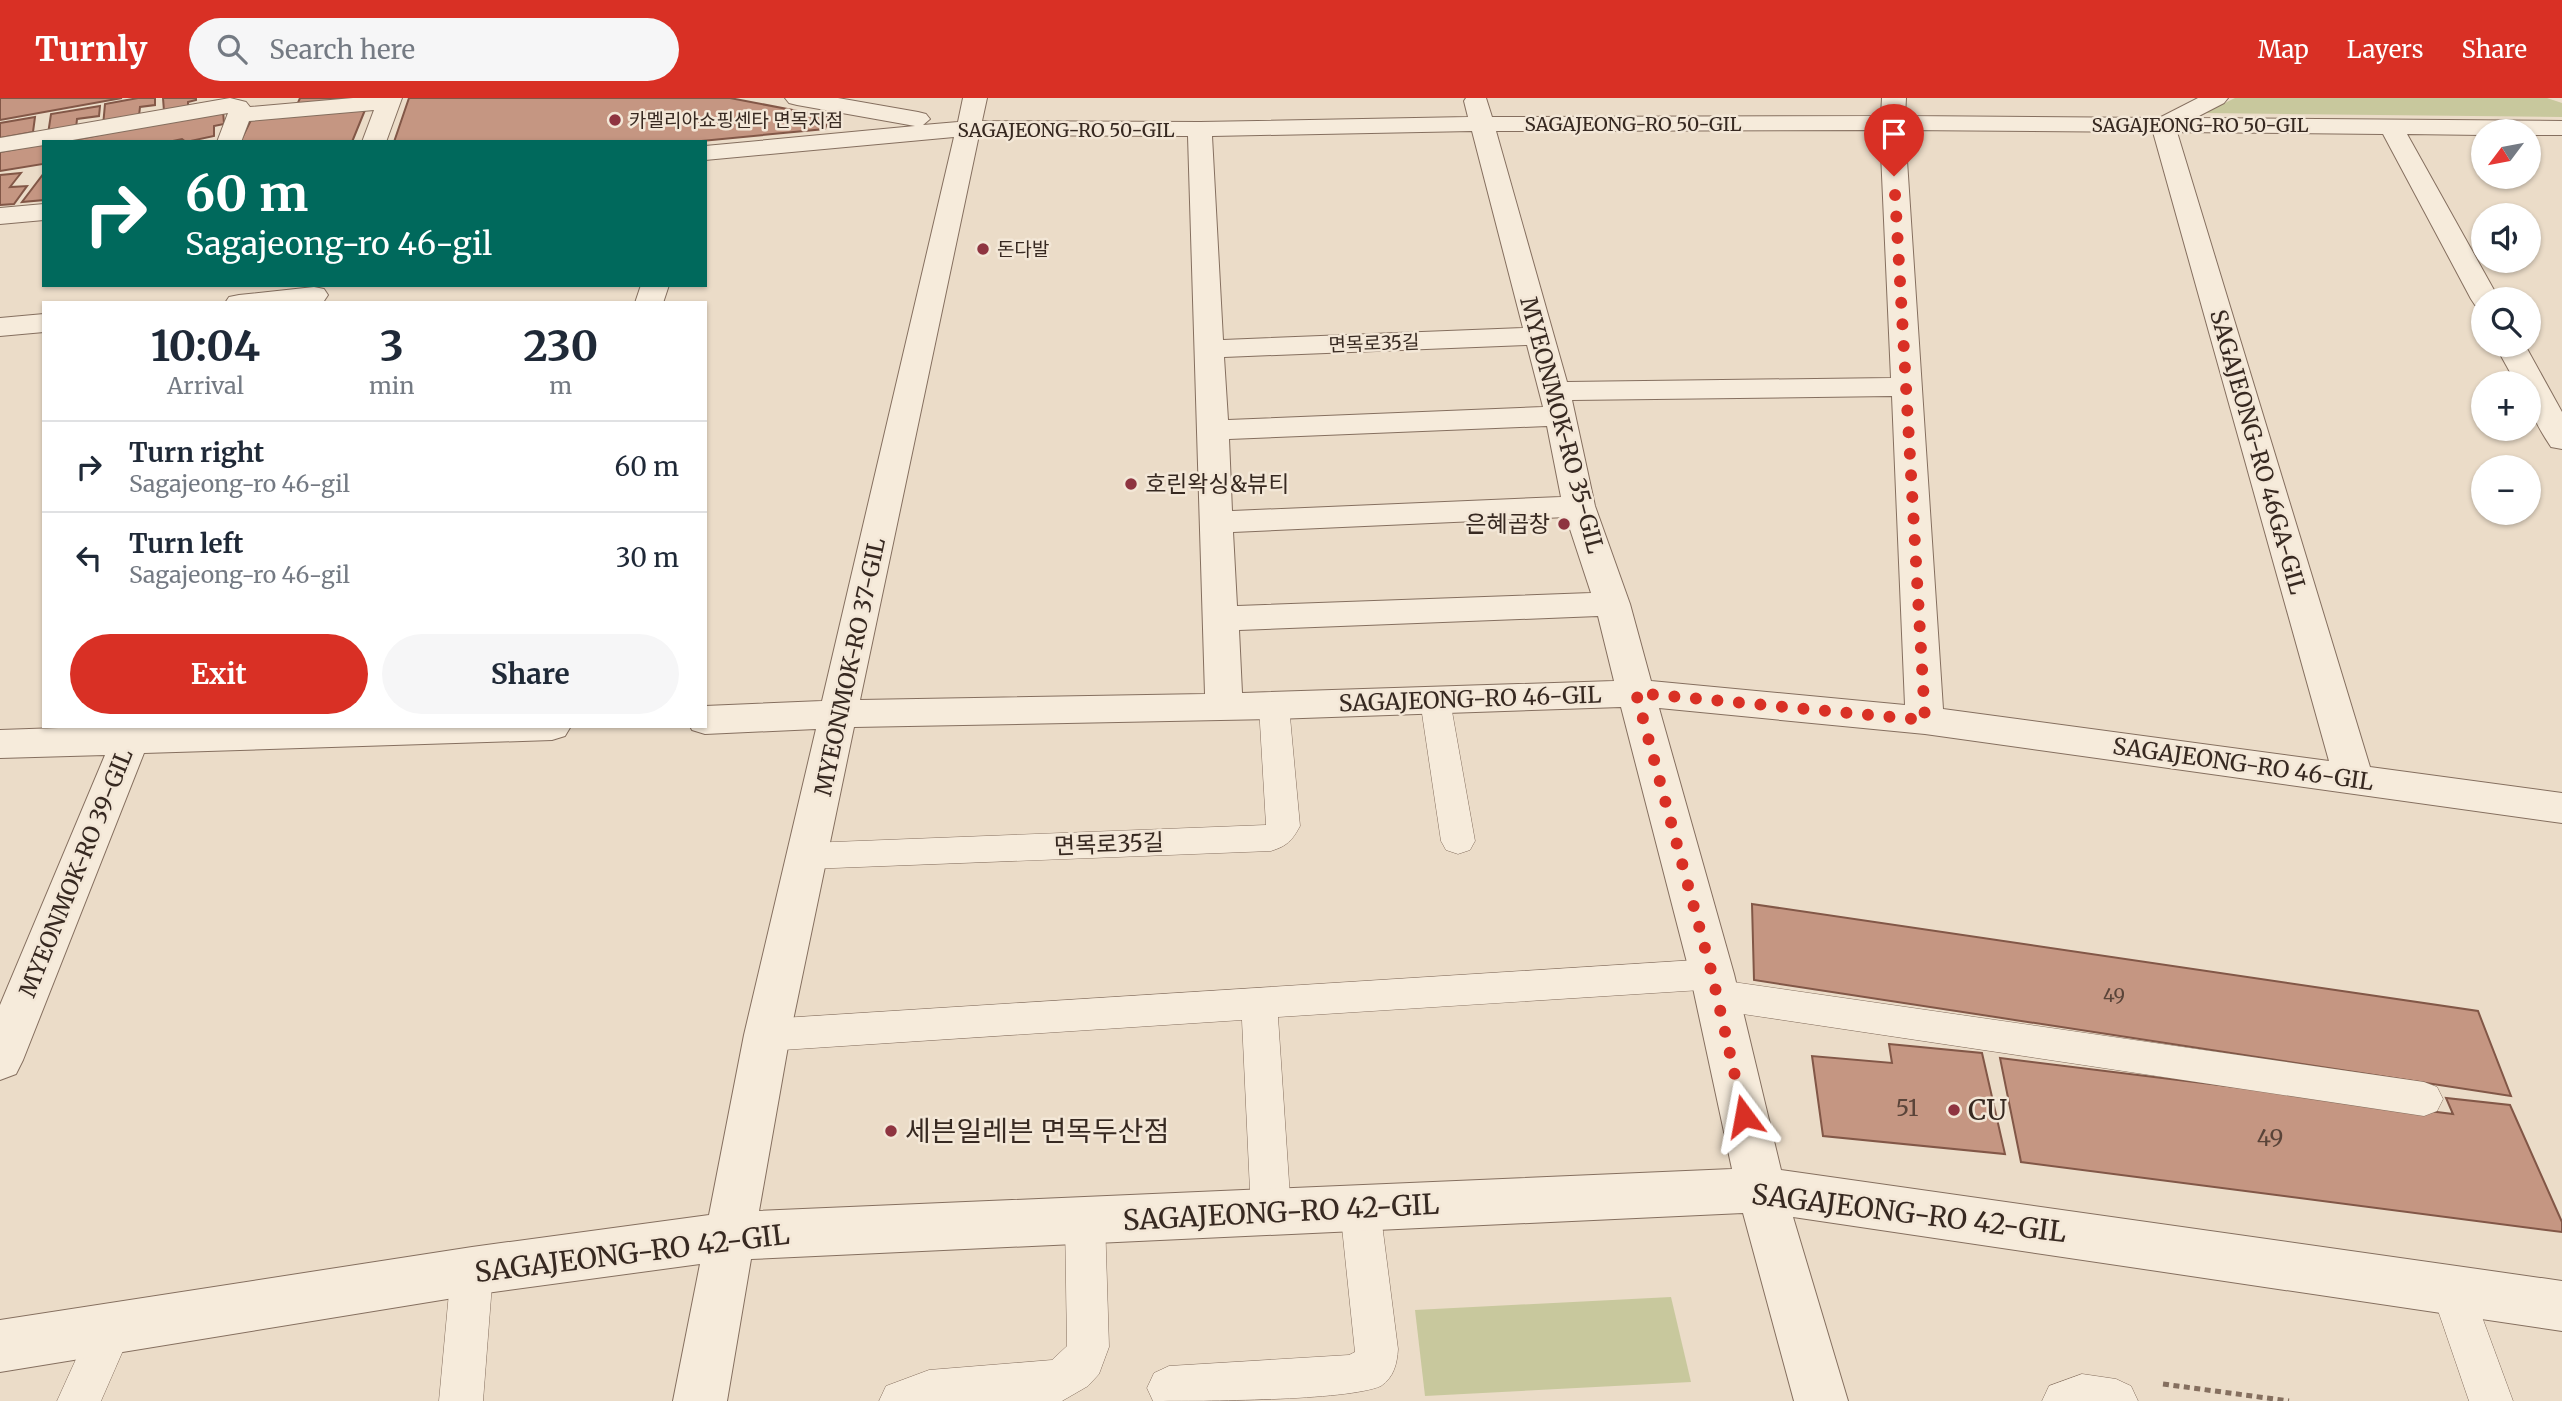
<!DOCTYPE html>
<html lang="en">
<head>
<meta charset="utf-8">
<style>
  body { margin:0; font-family:Merriweather,"Noto Sans KR",serif; background:#f6f6f7; color:#1f2937; height:100vh; display:flex; flex-direction:column; font-size:26px; white-space:nowrap }
  * { box-sizing:border-box; margin:0 }
  p { font-size:23px; color:#747a83 }
  .icon { flex:none; width:38px; height:38px; fill:none; stroke:currentColor; stroke-width:2; stroke-linecap:round; stroke-linejoin:round }
  .map { position:relative; flex:1; overflow:hidden }
  .side { position:absolute; left:42px; top:203px; width:665px; height:427px; display:flex; flex-direction:column; background:#fff; border-radius:0px; box-shadow:0 2px 5px #0004 }
  .side>* { flex:none }
  .banner { position:absolute; left:42px; top:42px; width:665px; height:147px; border-radius:0px; box-shadow:0 2px 5px #0004; background:#00695c; color:#fff; overflow:hidden }
  .needle { width:46px; rotate:238deg }
  .fabs { position:absolute; left:2471px; top:21px; display:grid; gap:14px }
  .fabs a { display:grid; place-items:center; width:70px; height:70px; border-radius:50%; background:#fff; box-shadow:0 2px 5px #0004; font-size:35px }
  .pin { position:absolute; display:grid; place-items:center; width:60px; height:60px; color:#fff; margin:-72px -30px; border-radius:50% 50% 50% 0; rotate:-45deg; box-shadow:0 0 7px #0007 }
  .pin .icon { rotate:45deg }
  .me { position:absolute; width:77px; margin:-38px; rotate:347deg; stroke-linejoin:round; filter:drop-shadow(0 0 5px #0008) }
  .turn { display:flex; align-items:center; gap:24px; height:147px; padding:0 28px; font-size:32px }
  .turn .icon { width:91px; height:91px; stroke-width:2.5 }
  .turn b { display:block; font-size:49px; line-height:60px }
  .eta { display:flex; justify-content:space-evenly; align-items:center; height:119px; text-align:center }
  .eta b { font-size:42px; font-weight:700; line-height:49px }
  .button { display:flex; gap:14px; margin-top:auto; padding:14px 28px }
  .button a { flex:1; height:80px; border-radius:42px; background:#d93025; color:#fff; font-size:28px; font-weight:700; line-height:80px; text-align:center }
  .button a+a { background:#f6f6f7; color:#1f2937 }
  ul { padding:0; list-style:none }
  li { display:flex; align-items:center; gap:21px; height:91px; padding:0 28px; border-top:2px solid #e0e1e3 }
  li div { flex:1 }
  li b { display:block; font-size:26px }
  li em { font-style:normal }
  header { display:flex; align-items:center; gap:42px; box-sizing:border-box; height:98px; padding:0 35px; background:#d93025; color:#fff }
  header strong { font-size:33px }
  nav { display:flex; gap:38px; margin-inline-start:auto; font-size:24px }
  .search { width:490px; height:63px; background:#f6f6f7; display:flex; align-items:center; gap:18px; box-sizing:border-box; padding:0 24px; border-radius:38px; color:#747a83; font-size:26px }
  .map>svg:first-child { display:block }
  .green { fill:#c8c89d }
  .building { fill:#c59682; stroke:#825747; stroke-width:2 }
  .lines { fill:none; stroke-linecap:round; stroke-linejoin:round }
  .service-casing { stroke:#856f5f; stroke-width:1 }
  .minor-casing { stroke:#856f5f; stroke-width:2 }
  .path { stroke:#856f5f; stroke-width:5; stroke-dasharray:6 4.5; stroke-linecap:butt }
  .service { fill:#f6ebdb; fill-rule:evenodd }
  .minor { fill:#f6ebdb; fill-rule:evenodd }
  .route { stroke:#d93025; stroke-width:12; stroke-dasharray:0 21.6 }
  .poi-dot { fill:#8e3440; stroke:#f3e7d7; stroke-width:2.5 }
  .labels { text-anchor:middle; stroke-width:5; stroke-linejoin:round; paint-order:stroke }
  .far-poi-label { font-size:19px; fill:#372921; stroke:#f3e7d7; text-anchor:start }
  .far-street-label { font-size:19px; fill:#372921; stroke:#f3e7d7 }
  .number-label { font-size:19px; fill:#5a4439 }
  .street-label { font-size:23px; fill:#372921; stroke:#f3e7d7 }
  .poi-label { font-size:23px; fill:#372921; stroke:#f3e7d7; text-anchor:start }
  .near-number-label { font-size:23px; fill:#5a4439 }
  .near-poi-label { font-size:28px; fill:#372921; stroke:#f3e7d7; text-anchor:start }
  .near-street-label { font-size:28px; fill:#372921; stroke:#f3e7d7 }
</style>
</head>
<body>
<header>
<strong>Turnly</strong>
<div class="search"><svg class="icon" aria-label="search" viewBox="0 0 24 24"><circle cx="10" cy="10" r="6"/><path d="M15 15l6 6"/></svg>Search here</div>
<nav><a>Map</a><a>Layers</a><a>Share</a></nav>
</header>
<div class="map">
<svg width="2562" height="1303" viewBox="0 0 2562 1303">
  <rect width="100%" height="100%" fill="#ebdcc8"/>
  <g class="green">
    <polygon points="2235,0 2547,0 2562,5 2562,19 2204,15"/>
    <polygon points="1671,1199 1691,1284 1425,1298 1415,1212"/>
  </g>
  <g class="building">
    <polygon points="0,0 122,0 0,22"/>
    <polygon points="138,0 155,0 155,7 140,9 139,18 103,28 105,6"/>
    <polygon points="163,0 196,0 196,2 188,4 188,9 164,13"/>
    <polygon points="300,0 366,0 297,7"/>
    <polygon points="409,0 730,0 829,19 825,31 691,44 394,44"/>
    <polygon points="100,8 99,18 77,21 76,31 48,36 51,16"/>
    <polygon points="223,12 224,26 214,28 214,38 186,44 182,41 168,44 64,44"/>
    <polygon points="365,12 352,44 240,44 251,22"/>
    <polygon points="35,19 33,34 0,40 0,25"/>
    <polygon points="44,46 43,66 0,73 0,54"/>
    <polygon points="21,75 10,89 27,88 14,106 0,107 0,77"/>
    <polygon points="44,75 44,102 22,104"/>
    <polygon points="1752,806 2478,913 2511,998 1754,882"/>
    <polygon points="1889,946 1982,955 2005,1056 1823,1038 1812,958 1892,965"/>
    <polygon points="2000,960 2453,1016 2446,1000 2510,1007 2562,1124 2562,1134 2021,1064"/>
  </g>
  <g class="lines">
    <g class="service-casing">
      <g id="service">
        <polygon points="1435,591 1446,594 1450,602 1475,743 1470,752 1458,756 1446,752 1441,743 1420,602 1424,594"/>
        <path d="M1274,597L1285,600L1289,608L1300,728C1292,743 1287,748 1271,753L808,771L796,767L791,758L796,749L808,745L1266,727L1259,608L1263,600Z"/>
        <polygon points="1712,861 1725,866 1730,876 1726,883 2424,984 2437,989 2443,1001 2437,1013 2424,1018 1716,912 1703,908 1698,897 1701,892 1278,919 1291,1114 1285,1127 1271,1133 1257,1127 1251,1114 1242,922 767,953 754,948 749,937 754,926 767,921"/>
        <path d="M1360,1091L1374,1097L1380,1110L1398,1251C1397,1266 1394,1279 1381,1288C1347,1303 1200,1303 1153,1303L1147,1290L1154,1275L1169,1268L1349,1257L1355,1254L1340,1110L1346,1097Z"/>
        <polygon points="1085,1103 1099,1109 1105,1122 1109,1249 1099,1276 1088,1288 1062,1303 879,1303 886,1288 929,1272 1052,1262 1067,1248 1065,1122 1071,1109"/>
        <polygon points="472,1153 487,1159 493,1173 483,1303 439,1303 451,1173 457,1159"/>
        <polygon points="2452,1172 2467,1178 2513,1303 2469,1303 2431,1192 2437,1178"/>
        <polygon points="111,1211 126,1217 132,1232 101,1303 57,1303 96,1217"/>
        <polygon points="2082,1276 2116,1281 2131,1288 2138,1303 2042,1303 2049,1288"/>
      </g>
    </g>
    <g class="minor-casing">
      <g id="minor">
        <polygon points="230,0 246,4 250,9 353,0 402,0 386,44 362,44 374,12 249,23 241,44 217,44 228,15 61,44 44,44 44,47 0,54 0,40"/>
        <path d="M785,0H838L918,14L926,16L930,21L923,27L958,24L963,0H987L982,23L1200,24L1468,19L1464,3L1466,0H1486L1492,19L1881,18L1882,0H1906L1905,18L2159,20L2198,0H2228L2224,5L2195,20L2562,23V37H2529V33H2483V37L2407,36L2499,201H2483V209L2475,207L2471,201L2383,36L2177,34L2370,669L2562,695V725L1925,636L1659,610L1734,876L1781,1072L2562,1183V1233L1793,1119L1848,1303H1794L1743,1115L751,1161L727,1303H673L700,1166L472,1197L0,1274V1222L472,1149L709,1117L744,937L816,631L705,636L692,632L690,628H705V608L822,603L954,39L705,62V48L915,28L797,7L789,5ZM1880,32L1891,280L1567,284L1496,33ZM1905,32L2153,34L2329,663L1943,611ZM1472,33L1523,230L1223,242L1212,38ZM979,37L1188,38L1205,596L860,602ZM1527,247L1543,309L1228,322L1224,259ZM1892,298L1905,607L1651,583L1630,506L1595,408L1572,302ZM1547,328L1561,399L1232,413L1229,341ZM1566,419L1591,495L1237,508L1233,434ZM1598,518L1614,583L1242,595L1239,532ZM1621,609L1690,876L1732,1071L759,1113L790,937L854,629L1274,621Z"/>
        <polygon points="44,106 44,122 0,126 0,110"/>
        <polygon points="641,187 669,187 663,205 635,205"/>
        <polygon points="314,189 324,191 328,197 324,203 225,205 229,199 239,197"/>
        <polygon points="44,216 44,234 0,238 0,220"/>
        <path d="M2495,247H2525L2562,314V351L2551,349C2535,325 2529,313 2529,285H2516Z"/>
        <polygon points="117,628 571,628 565,638 552,642 144,655 23,962 16,976 0,982 0,907 105,657 0,660 0,632"/>
      </g>
    </g>
    <polyline class="path" points="2163,1286 2289,1303"/>
    <use href="#service" class="service"/>
    <use href="#minor" class="minor"/>
  </g>
  <g class="lines">
    <polyline class="route" points="1744,1018 1712,876 1636,595 1925,622 1894,78"/>
  </g>
  <g class="poi-dot">
    <circle cx="615" cy="22" r="7"/>
    <circle cx="983" cy="151" r="7"/>
    <circle cx="1131" cy="386" r="7"/>
    <circle cx="1564" cy="426" r="7"/>
    <circle cx="1954" cy="1012" r="7"/>
    <circle cx="891" cy="1033" r="7"/>
  </g>
  <g class="labels">
    <g class="far-poi-label">
      <text x="629" y="29">카멜리아쇼핑센타 면목지점</text>
      <text x="997" y="158">돈다발</text>
    </g>
    <g class="far-street-label">
      <text x="1633" y="33">SAGAJEONG-RO 50-GIL</text>
      <text x="2200" y="34">SAGAJEONG-RO 50-GIL</text>
      <text x="1066" y="39">SAGAJEONG-RO 50-GIL</text>
      <text transform="translate(1374 245) rotate(-2)" y="7">면목로35길</text>
    </g>
    <g class="number-label">
      <text x="2114" y="904">49</text>
    </g>
    <g class="street-label">
      <text transform="translate(1562 327) rotate(75)" y="8">MYEONMOK-RO 35-GIL</text>
      <text transform="translate(2258 354) rotate(74)" y="8">SAGAJEONG-RO 46GA-GIL</text>
      <text transform="translate(850 569) rotate(-78)" y="8">MYEONMOK-RO 37-GIL</text>
      <text transform="translate(1470 601) rotate(-2)" y="8">SAGAJEONG-RO 46-GIL</text>
      <text transform="translate(2243 666) rotate(8)" y="8">SAGAJEONG-RO 46-GIL</text>
      <text transform="translate(1109 746) rotate(-2)" y="8">면목로35길</text>
      <text transform="translate(76 775) rotate(-68)" y="8">MYEONMOK-RO 39-GIL</text>
    </g>
    <g class="poi-label">
      <text x="1145" y="394">호린왁싱&amp;뷰티</text>
      <text x="1550" y="434" text-anchor="end">은혜곱창</text>
    </g>
    <g class="near-number-label">
      <text x="1907" y="1018">51</text>
      <text x="2270" y="1048">49</text>
    </g>
    <g class="near-poi-label">
      <text x="1968" y="1022">CU</text>
      <text x="905" y="1043">세븐일레븐 면목두산점</text>
    </g>
    <g class="near-street-label">
      <text transform="translate(1281 1114) rotate(-3)" y="10">SAGAJEONG-RO 42-GIL</text>
      <text transform="translate(1909 1115) rotate(7)" y="10">SAGAJEONG-RO 42-GIL</text>
      <text transform="translate(632 1155) rotate(-7)" y="10">SAGAJEONG-RO 42-GIL</text>
    </g>
  </g>
</svg>
<div class="fabs">
<a><svg class="needle" viewBox="-14 -14 28 28"><path d="M0-13l5 13h-10z" fill="#e53935"/><path d="M0 13l5-13h-10z" fill="#747a83"/></svg></a>
<a><svg class="icon" aria-label="sound" viewBox="0 0 24 24"><path d="M4 9h4l5-4v14l-5-4H4zM17 9q2 3 0 6"/></svg></a>
<a><svg class="icon" aria-label="search" viewBox="0 0 24 24"><circle cx="10" cy="10" r="6"/><path d="M15 15l6 6"/></svg></a>
<a>+</a>
<a>−</a>
</div>
<div class="pin" style="left:1894px;top:78px;background:#d93025"><svg class="icon" aria-label="arrive" viewBox="0 0 24 24"><path d="M6 21V4h12l-3 4 3 4H6"/></svg></div>
<svg class="me" style="left:1744px;top:1018px" viewBox="-20 -20 40 40"><path d="M0-17L14 15 0 8-14 15z" fill="#d93025" stroke="#fff" stroke-width="4"/></svg>
<div class="banner">
<div class="turn"><svg class="icon" aria-label="right" viewBox="0 0 24 24"><path d="M7 20v-9h11M14 6l5 5-5 5"/></svg><div><b>60 m</b>Sagajeong-ro 46-gil</div></div>
</div>
<section class="side">
<div class="eta">
<div><b>10:04</b><p>Arrival</p></div>
<div><b>3</b><p>min</p></div>
<div><b>230</b><p>m</p></div>
</div>
<ul>
<li><svg class="icon" aria-label="right" viewBox="0 0 24 24"><path d="M7 20v-9h11M14 6l5 5-5 5"/></svg><div><b>Turn right</b><p>Sagajeong-ro 46-gil</p></div><em>60 m</em></li>
<li><svg class="icon" aria-label="left" viewBox="0 0 24 24"><path d="M17 20v-9H6M10 6l-5 5 5 5"/></svg><div><b>Turn left</b><p>Sagajeong-ro 46-gil</p></div><em>30 m</em></li>
</ul>
<div class="button"><a>Exit</a><a>Share</a></div>
</section>
</div>
</body>
</html>
